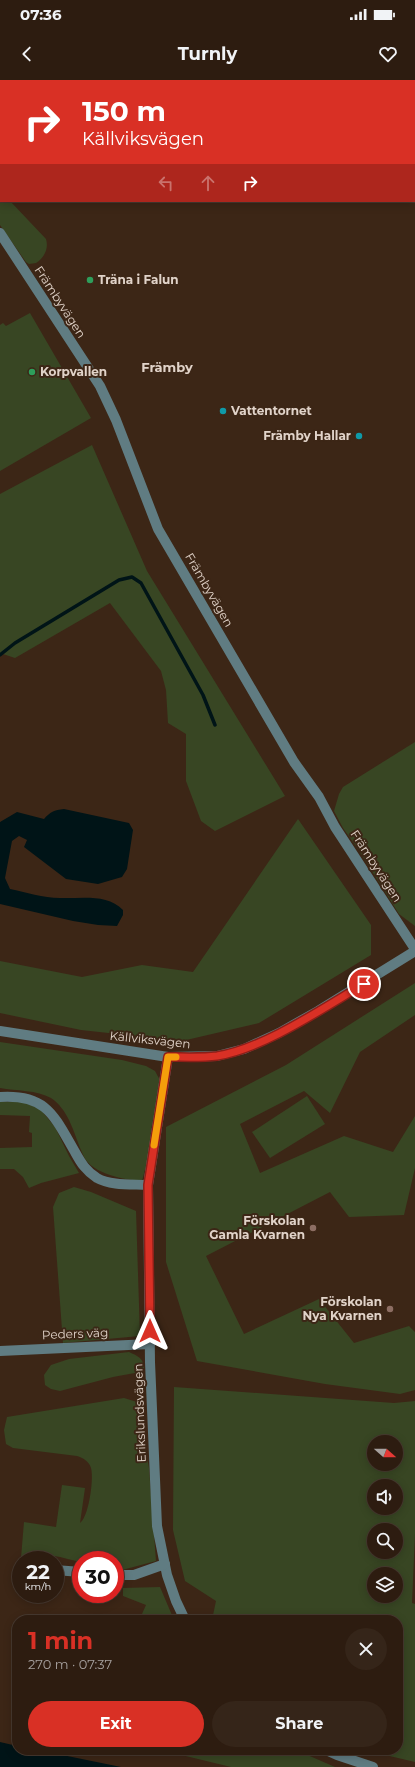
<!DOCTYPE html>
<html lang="en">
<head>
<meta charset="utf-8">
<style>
  body { margin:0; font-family:Montserrat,sans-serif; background:#352519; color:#f1f3f6; height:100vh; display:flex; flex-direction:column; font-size:15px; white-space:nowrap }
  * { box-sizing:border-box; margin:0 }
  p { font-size:13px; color:#a7a19f }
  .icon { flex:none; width:22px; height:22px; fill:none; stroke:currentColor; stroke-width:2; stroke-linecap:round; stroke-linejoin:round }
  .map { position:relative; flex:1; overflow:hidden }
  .drawer { position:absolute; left:12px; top:1535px; width:391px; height:140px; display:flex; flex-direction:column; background:#2d1c10; border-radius:16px; box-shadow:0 2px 10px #0003,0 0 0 1px #483a30 }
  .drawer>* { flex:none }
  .banner { position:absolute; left:0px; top:0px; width:415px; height:122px; box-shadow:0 2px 10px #0003,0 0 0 1px #483a30; background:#d93025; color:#fff; overflow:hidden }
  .needle { width:26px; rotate:111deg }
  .fabs { position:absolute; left:367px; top:1355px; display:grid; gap:8px }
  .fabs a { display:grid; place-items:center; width:36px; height:36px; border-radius:50%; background:#2d1c10; box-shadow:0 2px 10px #0003,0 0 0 1px #483a30; font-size:20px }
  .speed { position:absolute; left:12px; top:1471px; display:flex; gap:8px; font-size:20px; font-weight:700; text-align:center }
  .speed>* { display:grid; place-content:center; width:52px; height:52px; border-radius:50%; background:#2d1c10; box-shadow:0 2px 10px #0003,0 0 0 1px #483a30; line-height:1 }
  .speed small { font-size:10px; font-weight:400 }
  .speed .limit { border:6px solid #d22; background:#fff; color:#111 }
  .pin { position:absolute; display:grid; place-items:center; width:34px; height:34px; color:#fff; margin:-17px; border:2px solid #fff; border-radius:50%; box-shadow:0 1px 4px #0007 }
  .me { position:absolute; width:44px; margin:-22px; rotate:0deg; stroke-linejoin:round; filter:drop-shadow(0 0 3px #0008) }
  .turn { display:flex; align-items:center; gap:14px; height:84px; padding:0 16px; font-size:18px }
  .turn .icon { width:52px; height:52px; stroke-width:2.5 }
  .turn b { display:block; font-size:28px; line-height:34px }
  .lanes { display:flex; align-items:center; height:38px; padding:0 16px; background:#0003; justify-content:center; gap:20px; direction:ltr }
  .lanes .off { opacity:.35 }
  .round { display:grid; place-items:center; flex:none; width:42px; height:42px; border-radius:21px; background:#352519 }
  .overview { display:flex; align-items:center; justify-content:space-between; height:68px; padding:0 16px }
  h1 { font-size:24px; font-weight:700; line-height:30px; color:#d93025 }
  .button { display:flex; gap:8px; margin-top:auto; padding:8px 16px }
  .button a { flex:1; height:46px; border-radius:24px; background:#d93025; color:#fff; font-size:16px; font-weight:700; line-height:46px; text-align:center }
  .button a+a { background:#352519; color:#f1f3f6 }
  .status { display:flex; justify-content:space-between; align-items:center; height:28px; padding:0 20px; background:#2d1c10; direction:ltr }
  .status svg { height:11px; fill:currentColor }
  header { display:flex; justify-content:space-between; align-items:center; height:52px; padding:0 16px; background:#2d1c10; font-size:18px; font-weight:700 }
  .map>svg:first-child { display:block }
  .green { fill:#384623; fill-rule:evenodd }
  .water { fill:#001417 }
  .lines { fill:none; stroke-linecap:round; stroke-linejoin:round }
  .stream { stroke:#001417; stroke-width:3.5 }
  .minor { stroke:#607c82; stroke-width:10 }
  .rail { stroke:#b8a89c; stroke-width:3; stroke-dasharray:2 4; stroke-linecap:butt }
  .route-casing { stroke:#8d1f18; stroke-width:10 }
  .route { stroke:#d93025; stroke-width:7 }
  .slow { stroke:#f59e0b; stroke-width:7 }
  .leisure-dot { fill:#2e9e5b; stroke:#3c2616; stroke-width:1.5 }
  .culture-dot { fill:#0f9aa8; stroke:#3c2616; stroke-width:1.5 }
  .education-dot { fill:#8d6e63; stroke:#3c2616; stroke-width:1.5 }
  .labels { text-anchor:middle; stroke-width:4; stroke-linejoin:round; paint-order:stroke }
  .poi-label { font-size:12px; font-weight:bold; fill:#e1d3c9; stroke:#3c2616; text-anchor:start }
  .street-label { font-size:12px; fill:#e1d3c9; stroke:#3c2616 }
  .neighbourhood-label { font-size:13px; font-weight:bold; fill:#e1d3c9; stroke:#3c2616 }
</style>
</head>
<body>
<div class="status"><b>07:36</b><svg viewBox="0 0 49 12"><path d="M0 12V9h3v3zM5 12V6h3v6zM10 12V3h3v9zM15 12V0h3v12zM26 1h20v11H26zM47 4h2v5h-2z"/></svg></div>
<header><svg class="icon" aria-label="back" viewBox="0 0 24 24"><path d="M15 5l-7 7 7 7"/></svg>Turnly<svg class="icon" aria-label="heart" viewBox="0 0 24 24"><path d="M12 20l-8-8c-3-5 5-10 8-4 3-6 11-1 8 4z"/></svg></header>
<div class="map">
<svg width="415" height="1687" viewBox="0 0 415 1687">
  <rect width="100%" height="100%" fill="#3c2616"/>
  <g class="green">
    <path d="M0,115L1,121H10L46,159C49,169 44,178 36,183L29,184L26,182L0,145Z"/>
    <polygon points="30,233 91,338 0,391 0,245 3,243 6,246"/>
    <polygon points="92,365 147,491 285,716 215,751 201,741 186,701 186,654 168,643 166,610 161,591 110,523 15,578 0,573 0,414"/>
    <polygon points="415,662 415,846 399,834 358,769 343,748 334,731 339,714 343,707"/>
    <polygon points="298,739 371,845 371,875 259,943 182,961 81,950 0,933 0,881 82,897 142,885 193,892"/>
    <polygon points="415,903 415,935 360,972 330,1033 304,1011 240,1044 260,1093 344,1056 393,1072 415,1036 415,1088 404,1135 349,1137 330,1112 206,1176 244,1254 319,1219 354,1263 409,1246 415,1252 415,1310 400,1314 325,1304 197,1281 166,1182 166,1047 286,985"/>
    <path d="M0,962L122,980L146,986L155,991L162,1004L152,1044L148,1078L142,1101C125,1100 93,1094 84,1077C78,1065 75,1052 69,1040C65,1032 59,1023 51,1018C37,1010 16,1011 0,1008Z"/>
    <polygon points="307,1016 325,1044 270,1078 252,1052"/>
    <polygon points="0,1022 23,1022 40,1029 55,1047 69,1076 79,1093 41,1103 29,1108 23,1097 14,1089 0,1089 0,1068 32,1067 32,1053 29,1052 30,1036 0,1035"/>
    <polygon points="74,1107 91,1112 136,1131 140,1256 63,1263 53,1127 59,1113"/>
    <path d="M129,1272C138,1276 143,1278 144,1288L140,1292L113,1297L60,1311L51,1309L45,1305L44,1295L51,1285L69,1279Z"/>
    <path d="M174,1307L394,1323L415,1321V1454L412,1523L415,1524V1682L364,1670H398V1540H212L216,1521L185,1501L173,1450ZM374,1362H396V1384H374ZM374,1406H396V1428H374ZM374,1450H396V1472H374ZM374,1494H396V1516H374Z"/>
    <path d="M124,1318L137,1322L144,1340L145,1366L149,1388L156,1481L122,1490L115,1489V1480H81V1482C57,1477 46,1471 21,1478L24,1442L56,1447L62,1405L85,1408L80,1443C89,1437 94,1398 91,1388C89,1381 83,1378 77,1376L13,1368L6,1364L4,1350L7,1337Z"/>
    <polygon points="160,1507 174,1540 145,1540 142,1534 146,1525 123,1516 123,1508"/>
    <polygon points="161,1670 296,1670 335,1687 231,1687"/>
  </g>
  <g class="water">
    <path d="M64,729L129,743L133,750L127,789L122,797L98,804L66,799L24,767L27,760L19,756L12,761L5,798L10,809C26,812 43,818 60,818C80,819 107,813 123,830V835L117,846L98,845L73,841L0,824V742L17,732L44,739C50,732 54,730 64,729Z"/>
    <polygon points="0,1662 17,1666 17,1670 38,1670 121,1687 0,1687"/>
  </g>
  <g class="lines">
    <polyline class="stream" points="0,575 15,563 119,500 132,497 141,503 203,615 215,645"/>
    <g class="minor">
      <polyline points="0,153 100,306 116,340 158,449 294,682 319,717 335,747 415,869"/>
      <polyline points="0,951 168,977 217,976 244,969 279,953 318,931 415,871"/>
      <polyline points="168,977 148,1105 150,1282 157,1446 167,1495 176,1521 185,1540"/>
      <path d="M0,1017C47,1014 54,1036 75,1072C81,1083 86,1091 97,1098C111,1106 132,1104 148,1105"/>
      <polyline points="0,1271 150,1264"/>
      <polyline points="55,1490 81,1492"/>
      <polyline points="115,1495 134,1495 165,1484"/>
      <polyline points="326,1670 337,1675 373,1687"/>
    </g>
    <g class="rail">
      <polyline points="101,1 103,0"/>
      <polyline points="122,1 124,0"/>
      <polyline points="0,42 1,42"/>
      <polyline points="0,54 1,53"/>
    </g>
  </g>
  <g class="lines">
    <g class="route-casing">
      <path id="route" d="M150,1251L148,1105L168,977C184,977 201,978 217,976C263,969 323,928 364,904"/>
    </g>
    <use href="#route" class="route"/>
    <polyline class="slow" points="154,1065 168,977 176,977"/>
  </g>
  <g class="leisure-dot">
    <circle cx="90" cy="200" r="4"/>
    <circle cx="32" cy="292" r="4"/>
  </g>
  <g class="culture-dot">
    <circle cx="223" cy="331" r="4"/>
    <circle cx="359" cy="356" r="4"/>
  </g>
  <g class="education-dot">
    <circle cx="313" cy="1148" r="4"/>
    <circle cx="390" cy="1229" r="4"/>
  </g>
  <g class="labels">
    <g class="poi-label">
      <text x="98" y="204">Träna i Falun</text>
      <text x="40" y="296">Korpvallen</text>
      <text x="231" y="335">Vattentornet</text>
      <text x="351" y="360" text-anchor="end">Främby Hallar</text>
      <text x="305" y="1145" text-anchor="end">Förskolan<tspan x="305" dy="14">Gamla Kvarnen</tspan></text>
      <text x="382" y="1226" text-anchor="end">Förskolan<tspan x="382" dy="14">Nya Kvarnen</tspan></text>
    </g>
    <g class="street-label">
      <text transform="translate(60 222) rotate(57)" y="4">Främbyvägen</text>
      <text transform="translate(209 510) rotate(60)" y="4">Främbyvägen</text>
      <text transform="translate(376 786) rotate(57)" y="4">Främbyvägen</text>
      <text transform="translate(150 960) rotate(6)" y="4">Källviksvägen</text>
      <text transform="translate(75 1254) rotate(-2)" y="4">Peders väg</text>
      <text transform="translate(140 1333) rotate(-92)" y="4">Erikslundsvägen</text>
    </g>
    <g class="neighbourhood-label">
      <text x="167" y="292">Främby</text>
    </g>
  </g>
</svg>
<div class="fabs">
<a><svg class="needle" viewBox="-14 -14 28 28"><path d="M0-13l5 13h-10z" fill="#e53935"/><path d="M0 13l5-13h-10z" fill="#a7a19f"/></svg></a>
<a><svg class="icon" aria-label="sound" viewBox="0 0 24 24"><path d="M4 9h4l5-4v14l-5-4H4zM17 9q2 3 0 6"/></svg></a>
<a><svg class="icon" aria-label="search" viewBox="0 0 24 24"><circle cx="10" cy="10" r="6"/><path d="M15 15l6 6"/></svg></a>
<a><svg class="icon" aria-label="layers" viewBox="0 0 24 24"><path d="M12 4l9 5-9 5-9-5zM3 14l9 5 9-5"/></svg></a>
</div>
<div class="speed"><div>22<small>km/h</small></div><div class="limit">30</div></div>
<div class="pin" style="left:364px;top:904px;background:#d93025"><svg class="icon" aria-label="arrive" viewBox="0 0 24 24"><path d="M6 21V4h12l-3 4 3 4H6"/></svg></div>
<svg class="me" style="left:150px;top:1251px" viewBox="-20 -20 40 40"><path d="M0-17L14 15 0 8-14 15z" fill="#d93025" stroke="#fff" stroke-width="4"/></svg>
<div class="banner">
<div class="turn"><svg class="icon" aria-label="right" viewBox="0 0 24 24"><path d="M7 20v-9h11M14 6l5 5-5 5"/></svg><div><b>150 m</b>Källviksvägen</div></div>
<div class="lanes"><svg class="icon off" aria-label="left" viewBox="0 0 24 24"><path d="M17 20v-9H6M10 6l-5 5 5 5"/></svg><svg class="icon off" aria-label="ahead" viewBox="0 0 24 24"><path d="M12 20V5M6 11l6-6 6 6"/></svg><svg class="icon" aria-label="right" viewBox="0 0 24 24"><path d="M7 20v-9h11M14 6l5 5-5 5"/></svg></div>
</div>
<section class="drawer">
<div class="overview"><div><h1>1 min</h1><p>270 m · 07:37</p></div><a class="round"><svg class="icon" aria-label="close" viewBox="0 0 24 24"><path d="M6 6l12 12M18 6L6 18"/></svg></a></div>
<div class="button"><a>Exit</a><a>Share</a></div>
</section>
</div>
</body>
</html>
